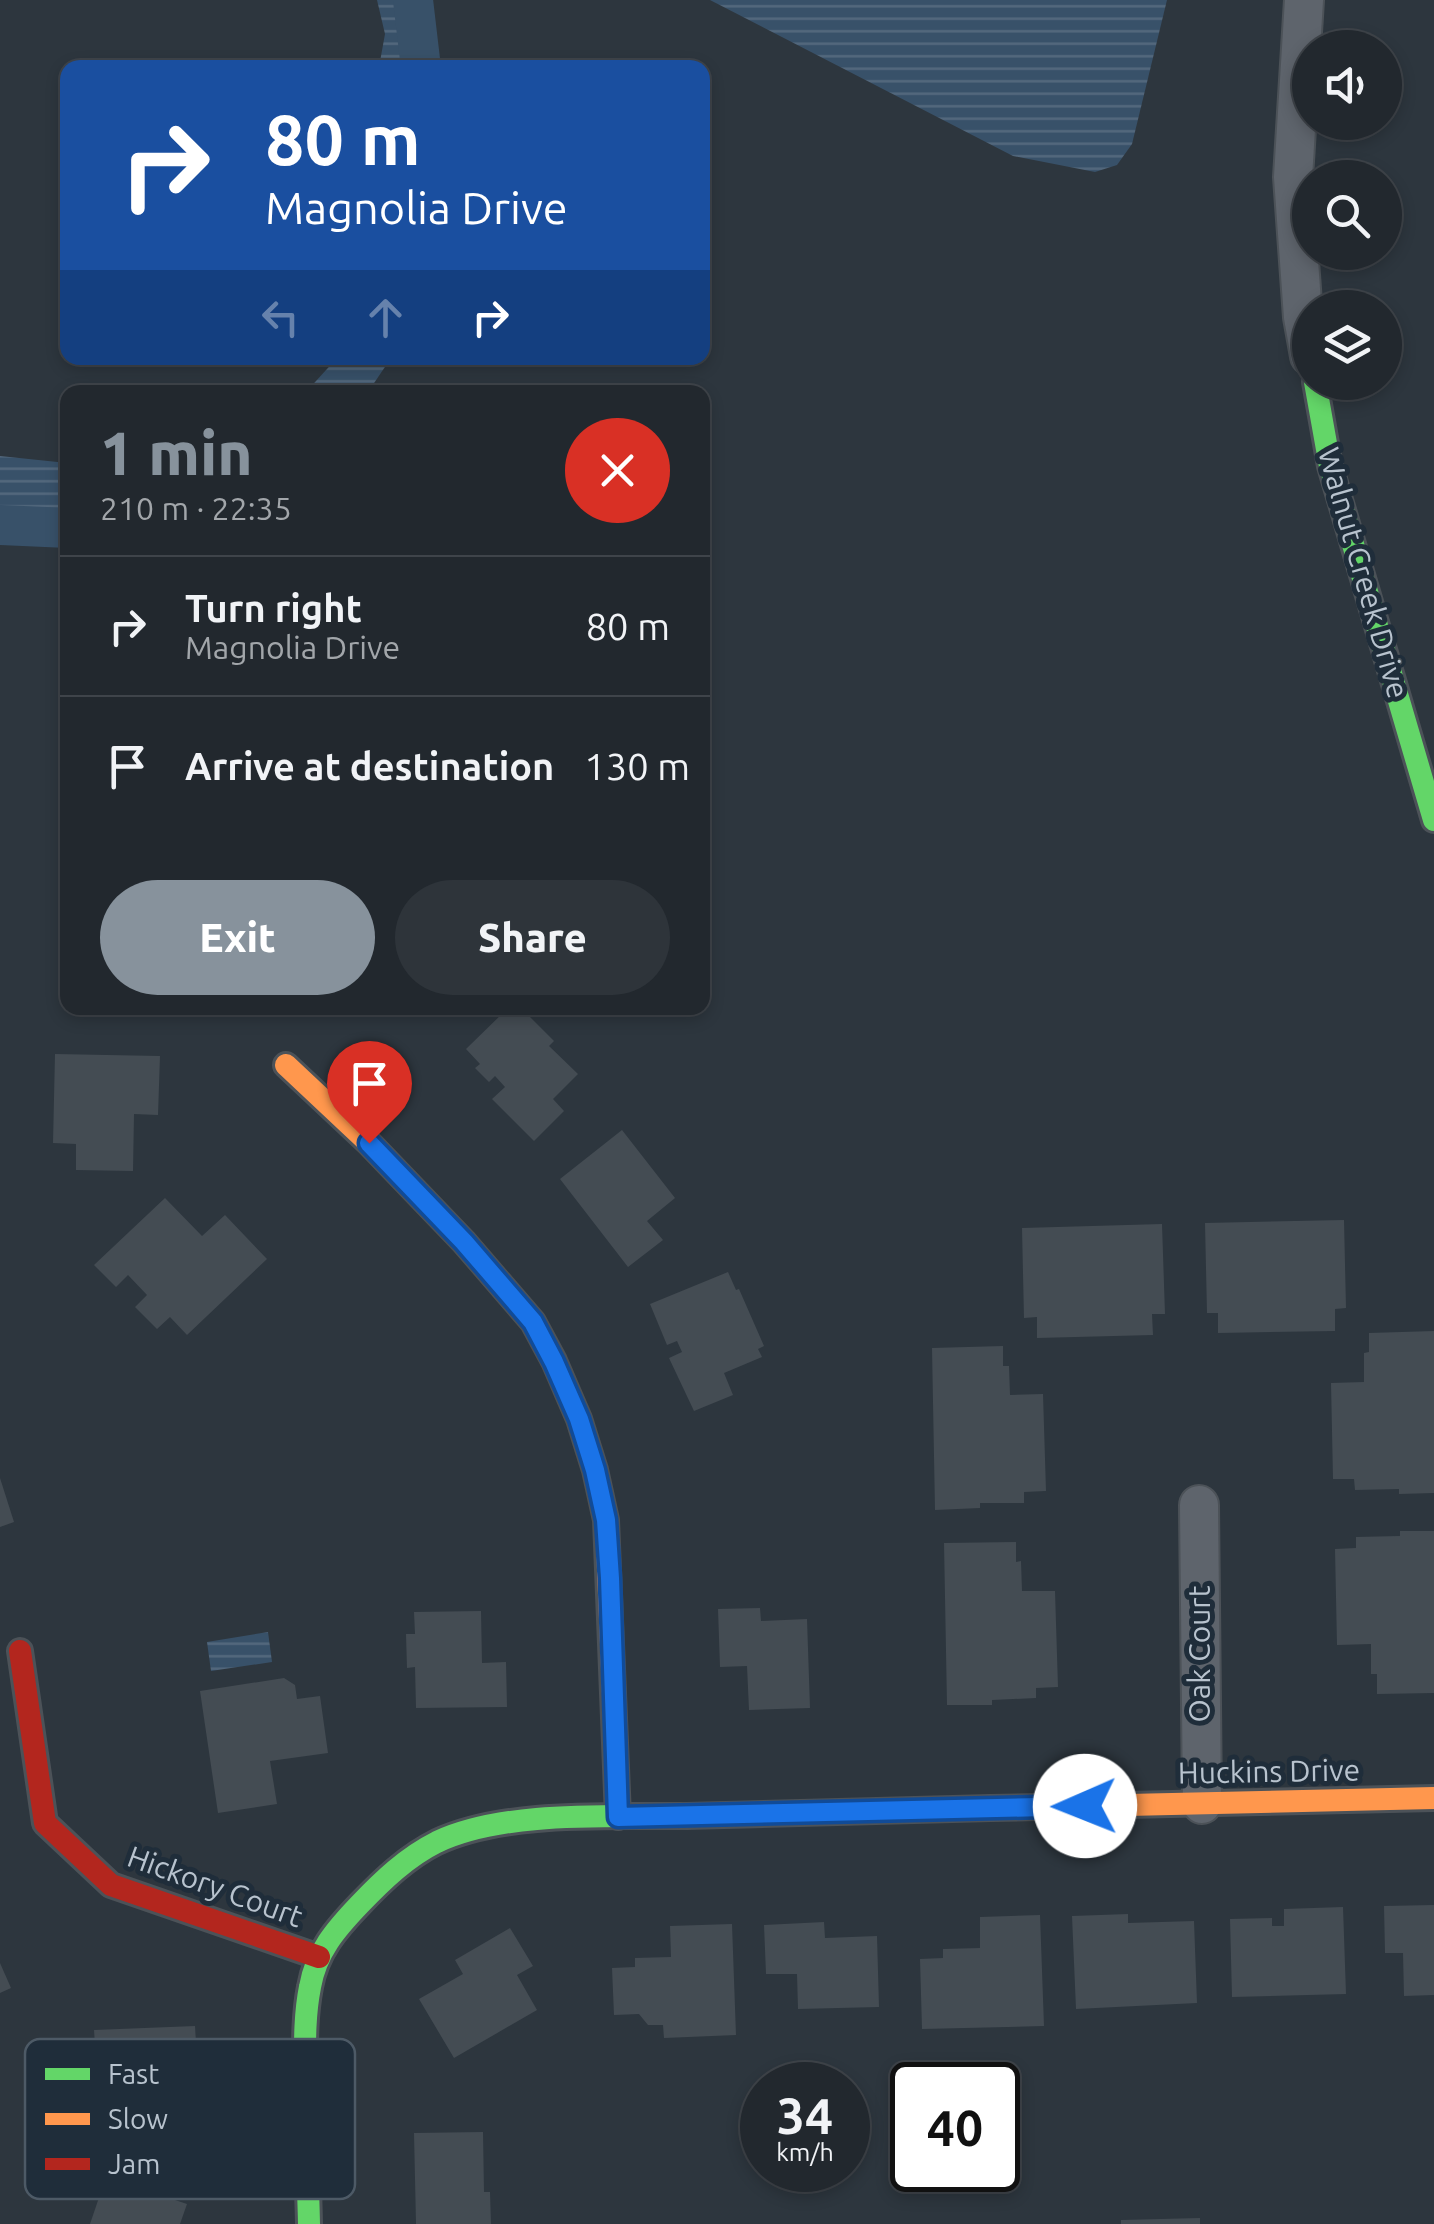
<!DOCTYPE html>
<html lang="en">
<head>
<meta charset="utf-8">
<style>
  body { margin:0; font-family:Ubuntu,sans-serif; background:#2e343a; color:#f1f3f6; height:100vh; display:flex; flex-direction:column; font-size:38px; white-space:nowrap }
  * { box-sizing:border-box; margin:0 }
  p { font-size:32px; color:#a2a6aa }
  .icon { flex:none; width:55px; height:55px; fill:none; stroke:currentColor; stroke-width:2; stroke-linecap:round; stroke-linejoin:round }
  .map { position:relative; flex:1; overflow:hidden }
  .sheet { position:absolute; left:60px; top:385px; width:650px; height:630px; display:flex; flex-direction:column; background:#22282e; border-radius:20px; box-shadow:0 5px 15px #0003,0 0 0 2px #3f444a }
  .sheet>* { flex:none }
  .banner { position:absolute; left:60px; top:60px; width:650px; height:305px; border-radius:20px; box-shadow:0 5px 15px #0003,0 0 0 2px #3f444a; background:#1a4fa0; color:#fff; overflow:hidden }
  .controls { position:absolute; left:1292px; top:30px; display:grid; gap:20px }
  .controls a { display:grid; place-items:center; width:110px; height:110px; border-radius:50%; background:#22282e; box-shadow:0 5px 15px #0003,0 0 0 2px #3f444a; font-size:50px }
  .speed { position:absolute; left:740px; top:2062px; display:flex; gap:20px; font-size:50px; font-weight:700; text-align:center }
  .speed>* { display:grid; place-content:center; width:130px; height:130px; border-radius:50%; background:#22282e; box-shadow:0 5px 15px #0003,0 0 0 2px #3f444a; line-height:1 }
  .speed small { font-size:25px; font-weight:400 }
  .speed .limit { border:5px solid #111; border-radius:15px; background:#fff; color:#111 }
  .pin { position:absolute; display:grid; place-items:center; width:85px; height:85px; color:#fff; margin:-102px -42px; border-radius:50% 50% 50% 0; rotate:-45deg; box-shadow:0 0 10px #0007 }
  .pin .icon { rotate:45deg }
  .me { position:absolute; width:110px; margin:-55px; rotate:269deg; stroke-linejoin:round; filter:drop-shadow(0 0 8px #0008) }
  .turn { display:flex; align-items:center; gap:35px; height:210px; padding:0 40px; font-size:45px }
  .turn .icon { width:130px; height:130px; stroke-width:2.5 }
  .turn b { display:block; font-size:70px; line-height:85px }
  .lanes { display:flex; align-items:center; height:95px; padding:0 40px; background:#0003; justify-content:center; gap:50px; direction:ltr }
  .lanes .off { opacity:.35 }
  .round { display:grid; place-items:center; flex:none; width:105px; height:105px; border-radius:52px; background:#2e343a }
  .summary { display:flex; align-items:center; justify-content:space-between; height:170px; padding:0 40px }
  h1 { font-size:60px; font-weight:800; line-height:75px; color:#87929c }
  .button { display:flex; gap:20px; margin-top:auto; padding:20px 40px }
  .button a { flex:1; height:115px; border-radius:60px; background:#87929c; color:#fff; font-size:40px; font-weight:800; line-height:115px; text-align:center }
  .button a+a { background:#2e343a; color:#f1f3f6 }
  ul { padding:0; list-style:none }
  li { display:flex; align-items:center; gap:30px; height:140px; padding:0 40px; border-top:2px solid #3f444a }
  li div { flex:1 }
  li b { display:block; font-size:38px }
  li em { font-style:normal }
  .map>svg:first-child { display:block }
  .water { fill:url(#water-rules) }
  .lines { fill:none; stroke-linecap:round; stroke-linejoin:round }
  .canal { stroke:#385169; stroke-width:40 }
  .building { fill:#444c53 }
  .street-casing { stroke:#4c5258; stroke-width:42 }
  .fast-casing { stroke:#4c5258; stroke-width:28 }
  .slow-casing { stroke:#4c5258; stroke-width:28 }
  .jam-casing { stroke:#4c5258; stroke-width:28 }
  .street { stroke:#5e646c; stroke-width:38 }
  .fast { stroke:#63d668; stroke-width:22 }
  .slow { stroke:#ff974d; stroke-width:22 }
  .jam { stroke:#b3261e; stroke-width:22 }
  .route-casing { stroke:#114b97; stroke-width:25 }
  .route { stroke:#1a73e8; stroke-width:18 }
  .labels { text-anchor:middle; stroke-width:10; stroke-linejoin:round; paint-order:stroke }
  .street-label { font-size:30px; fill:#b8c3ce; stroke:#1f2d3a }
  .key { fill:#1f2d3a; stroke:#4d5a66; stroke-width:2.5 }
  .key-label { font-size:28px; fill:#b8c3ce }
</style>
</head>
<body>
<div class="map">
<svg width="1434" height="2224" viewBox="0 0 1434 2224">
  <defs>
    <pattern id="water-rules" width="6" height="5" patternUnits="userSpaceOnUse" patternTransform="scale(2.5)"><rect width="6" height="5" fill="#385169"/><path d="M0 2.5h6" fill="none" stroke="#53687d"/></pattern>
  </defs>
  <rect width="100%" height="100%" fill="#2d363e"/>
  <g class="water">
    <polygon points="377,0 422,0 422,44 419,67 379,67 385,34"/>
    <polygon points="710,0 1167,0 1132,144 1117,165 1095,172 1013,156"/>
    <polygon points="337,358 391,358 368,392 306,392"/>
    <polygon points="0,456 67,463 67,519 0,515"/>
    <polygon points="268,1632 272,1662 211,1671 207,1642"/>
  </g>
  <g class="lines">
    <g class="canal">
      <polyline points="413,0 421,68"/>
      <polyline points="0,525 68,528"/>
    </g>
  </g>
  <g class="building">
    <polygon points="508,1008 521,1008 554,1041 549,1046 578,1074 553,1099 564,1111 534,1141 492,1099 505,1087 495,1076 489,1082 475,1068 480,1064 466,1049"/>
    <polygon points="55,1054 160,1056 158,1115 134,1114 133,1171 76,1170 76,1144 53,1143"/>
    <polygon points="622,1130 675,1198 647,1221 663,1240 628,1267 560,1179"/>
    <polygon points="165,1198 202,1236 225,1215 267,1259 187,1335 170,1317 157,1329 135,1307 147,1295 128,1275 116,1287 94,1265"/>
    <polygon points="1344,1220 1346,1308 1335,1309 1335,1331 1218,1333 1218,1313 1207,1313 1205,1223"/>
    <polygon points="1162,1224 1165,1314 1152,1314 1153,1335 1037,1338 1037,1317 1024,1318 1022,1228"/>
    <polygon points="728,1272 736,1290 739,1289 764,1346 758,1349 762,1357 724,1373 733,1395 694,1411 669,1358 682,1352 677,1341 667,1345 650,1304"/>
    <polygon points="1434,1331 1434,1493 1399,1494 1399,1489 1355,1490 1354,1479 1333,1479 1331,1383 1364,1382 1364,1353 1369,1352 1369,1333"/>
    <polygon points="1003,1346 1003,1366 1009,1366 1010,1395 1043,1394 1046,1491 1024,1492 1024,1503 980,1503 980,1508 935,1510 932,1348"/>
    <polygon points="0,1478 14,1522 0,1527"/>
    <polygon points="1400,1531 1434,1531 1434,1693 1377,1694 1377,1674 1371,1674 1371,1644 1337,1645 1335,1549 1356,1548 1356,1537 1400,1536"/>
    <polygon points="1016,1542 1016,1562 1021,1561 1022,1591 1055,1591 1058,1687 1036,1688 1036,1698 992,1700 992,1705 947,1705 944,1543"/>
    <polygon points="760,1608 761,1621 807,1619 810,1708 749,1710 747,1666 720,1667 718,1609"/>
    <polygon points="481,1611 482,1663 506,1662 507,1707 416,1708 415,1667 407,1668 406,1634 415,1634 414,1612"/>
    <polygon points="284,1678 295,1685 297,1699 320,1696 328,1753 270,1761 277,1804 218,1813 200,1691"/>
    <polygon points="1434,1905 1434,1995 1404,1996 1403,1953 1385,1953 1384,1906"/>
    <polygon points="1343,1907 1346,1994 1232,1997 1230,1919 1272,1918 1272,1926 1284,1926 1284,1909"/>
    <polygon points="1128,1914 1128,1923 1194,1921 1197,2003 1076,2009 1072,1916"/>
    <polygon points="1040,1915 1044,2026 922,2029 920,1959 943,1958 943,1949 980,1948 980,1917"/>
    <polygon points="824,1922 825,1938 877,1936 879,2007 798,2009 797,1974 766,1974 764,1925"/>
    <polygon points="732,1924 736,2035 664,2038 663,2025 648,2025 639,2014 614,2015 612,1968 635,1967 635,1958 671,1957 670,1926"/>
    <polygon points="510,1928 533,1966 517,1975 537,2010 454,2058 419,1999 463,1974 455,1960"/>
    <polygon points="0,1963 11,1988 0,1993"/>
    <polygon points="195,2026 198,2076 171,2078 174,2135 87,2139 78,2131 77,2117 83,2111 80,2045 95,2045 94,2030"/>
    <polygon points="483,2132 484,2192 490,2192 491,2224 416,2224 414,2133"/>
    <polygon points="106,2177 187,2204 180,2224 90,2224"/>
    <polygon points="1200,2218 1200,2224 1121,2224 1121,2220"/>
  </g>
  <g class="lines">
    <g class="street-casing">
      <g id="street">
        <polyline points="1304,0 1293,177 1303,317 1310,356"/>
        <polyline points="1199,1505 1202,1804"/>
      </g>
    </g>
    <g class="fast-casing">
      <g id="fast">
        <polyline points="1315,382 1330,466 1434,820"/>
        <path d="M309,2224C308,2176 305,2127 305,2079C305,2048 304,2017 310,1987C316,1952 336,1929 360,1904C383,1880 407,1857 437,1842C505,1810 611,1817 686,1816"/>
      </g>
    </g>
    <g class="slow-casing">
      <g id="slow">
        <polyline points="286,1065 369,1143 464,1242 533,1322 554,1361 579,1419 595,1470 606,1520 618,1817"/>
        <polyline points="991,1808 1434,1798"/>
      </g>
    </g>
    <g class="jam-casing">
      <g id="jam">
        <polyline points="20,1651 45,1823 111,1885 319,1957"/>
        <polyline points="686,1816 991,1808"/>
      </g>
    </g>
    <use href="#street" class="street"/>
    <use href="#fast" class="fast"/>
    <use href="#slow" class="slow"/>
    <use href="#jam" class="jam"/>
  </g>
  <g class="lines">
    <g class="route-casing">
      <polyline id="route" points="369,1143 464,1242 533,1322 554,1362 579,1419 595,1470 606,1520 610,1578 618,1817 1085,1806"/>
    </g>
    <use href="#route" class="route"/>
  </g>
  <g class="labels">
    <g class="street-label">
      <text transform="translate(1363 573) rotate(74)" y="10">Walnut Creek Drive</text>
      <text transform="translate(1200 1654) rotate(-90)" y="10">Oak Court</text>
      <text transform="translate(1269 1772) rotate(-1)" y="10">Huckins Drive</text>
      <text transform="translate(215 1887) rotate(20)" y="10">Hickory Court</text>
    </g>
  </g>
  <rect x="25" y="2039" width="330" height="160" rx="15" class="key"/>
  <rect x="45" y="2068" width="45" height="12" fill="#63d668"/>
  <rect x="45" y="2113" width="45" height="12" fill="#ff974d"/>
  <rect x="45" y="2158" width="45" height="12" fill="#b3261e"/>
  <g class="key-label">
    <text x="108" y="2084">Fast</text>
    <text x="108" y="2129">Slow</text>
    <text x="108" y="2174">Jam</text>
  </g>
</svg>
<div class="controls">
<a><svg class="icon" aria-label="sound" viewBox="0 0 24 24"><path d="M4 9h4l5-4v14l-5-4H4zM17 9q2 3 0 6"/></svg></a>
<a><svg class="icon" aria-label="search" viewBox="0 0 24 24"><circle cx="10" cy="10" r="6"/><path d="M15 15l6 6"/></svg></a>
<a><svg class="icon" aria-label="layers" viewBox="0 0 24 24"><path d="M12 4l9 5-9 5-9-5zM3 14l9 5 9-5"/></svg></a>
</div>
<div class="speed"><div>34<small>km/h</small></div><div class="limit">40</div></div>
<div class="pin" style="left:369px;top:1143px;background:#d93025"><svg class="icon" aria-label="arrive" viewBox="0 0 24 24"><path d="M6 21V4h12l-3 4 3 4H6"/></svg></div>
<svg class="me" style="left:1085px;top:1806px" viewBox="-20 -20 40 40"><circle r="19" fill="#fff"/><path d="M0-13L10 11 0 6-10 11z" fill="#1a73e8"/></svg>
<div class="banner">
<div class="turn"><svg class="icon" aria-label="right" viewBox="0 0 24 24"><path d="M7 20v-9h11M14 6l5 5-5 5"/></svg><div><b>80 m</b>Magnolia Drive</div></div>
<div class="lanes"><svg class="icon off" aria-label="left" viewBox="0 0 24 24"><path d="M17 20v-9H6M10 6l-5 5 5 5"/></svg><svg class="icon off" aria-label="ahead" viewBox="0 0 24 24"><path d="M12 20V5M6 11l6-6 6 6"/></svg><svg class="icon" aria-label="right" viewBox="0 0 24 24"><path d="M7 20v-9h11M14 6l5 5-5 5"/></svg></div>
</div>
<section class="sheet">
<div class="summary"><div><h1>1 min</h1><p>210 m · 22:35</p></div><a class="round" style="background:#d93025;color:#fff"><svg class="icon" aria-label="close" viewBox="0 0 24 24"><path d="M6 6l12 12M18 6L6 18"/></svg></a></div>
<ul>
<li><svg class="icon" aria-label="right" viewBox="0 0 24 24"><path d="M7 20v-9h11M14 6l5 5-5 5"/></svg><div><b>Turn right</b><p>Magnolia Drive</p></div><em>80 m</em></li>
<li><svg class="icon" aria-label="arrive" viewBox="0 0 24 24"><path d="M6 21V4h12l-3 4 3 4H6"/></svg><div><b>Arrive at destination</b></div><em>130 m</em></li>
</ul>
<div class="button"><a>Exit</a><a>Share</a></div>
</section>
</div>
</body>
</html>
